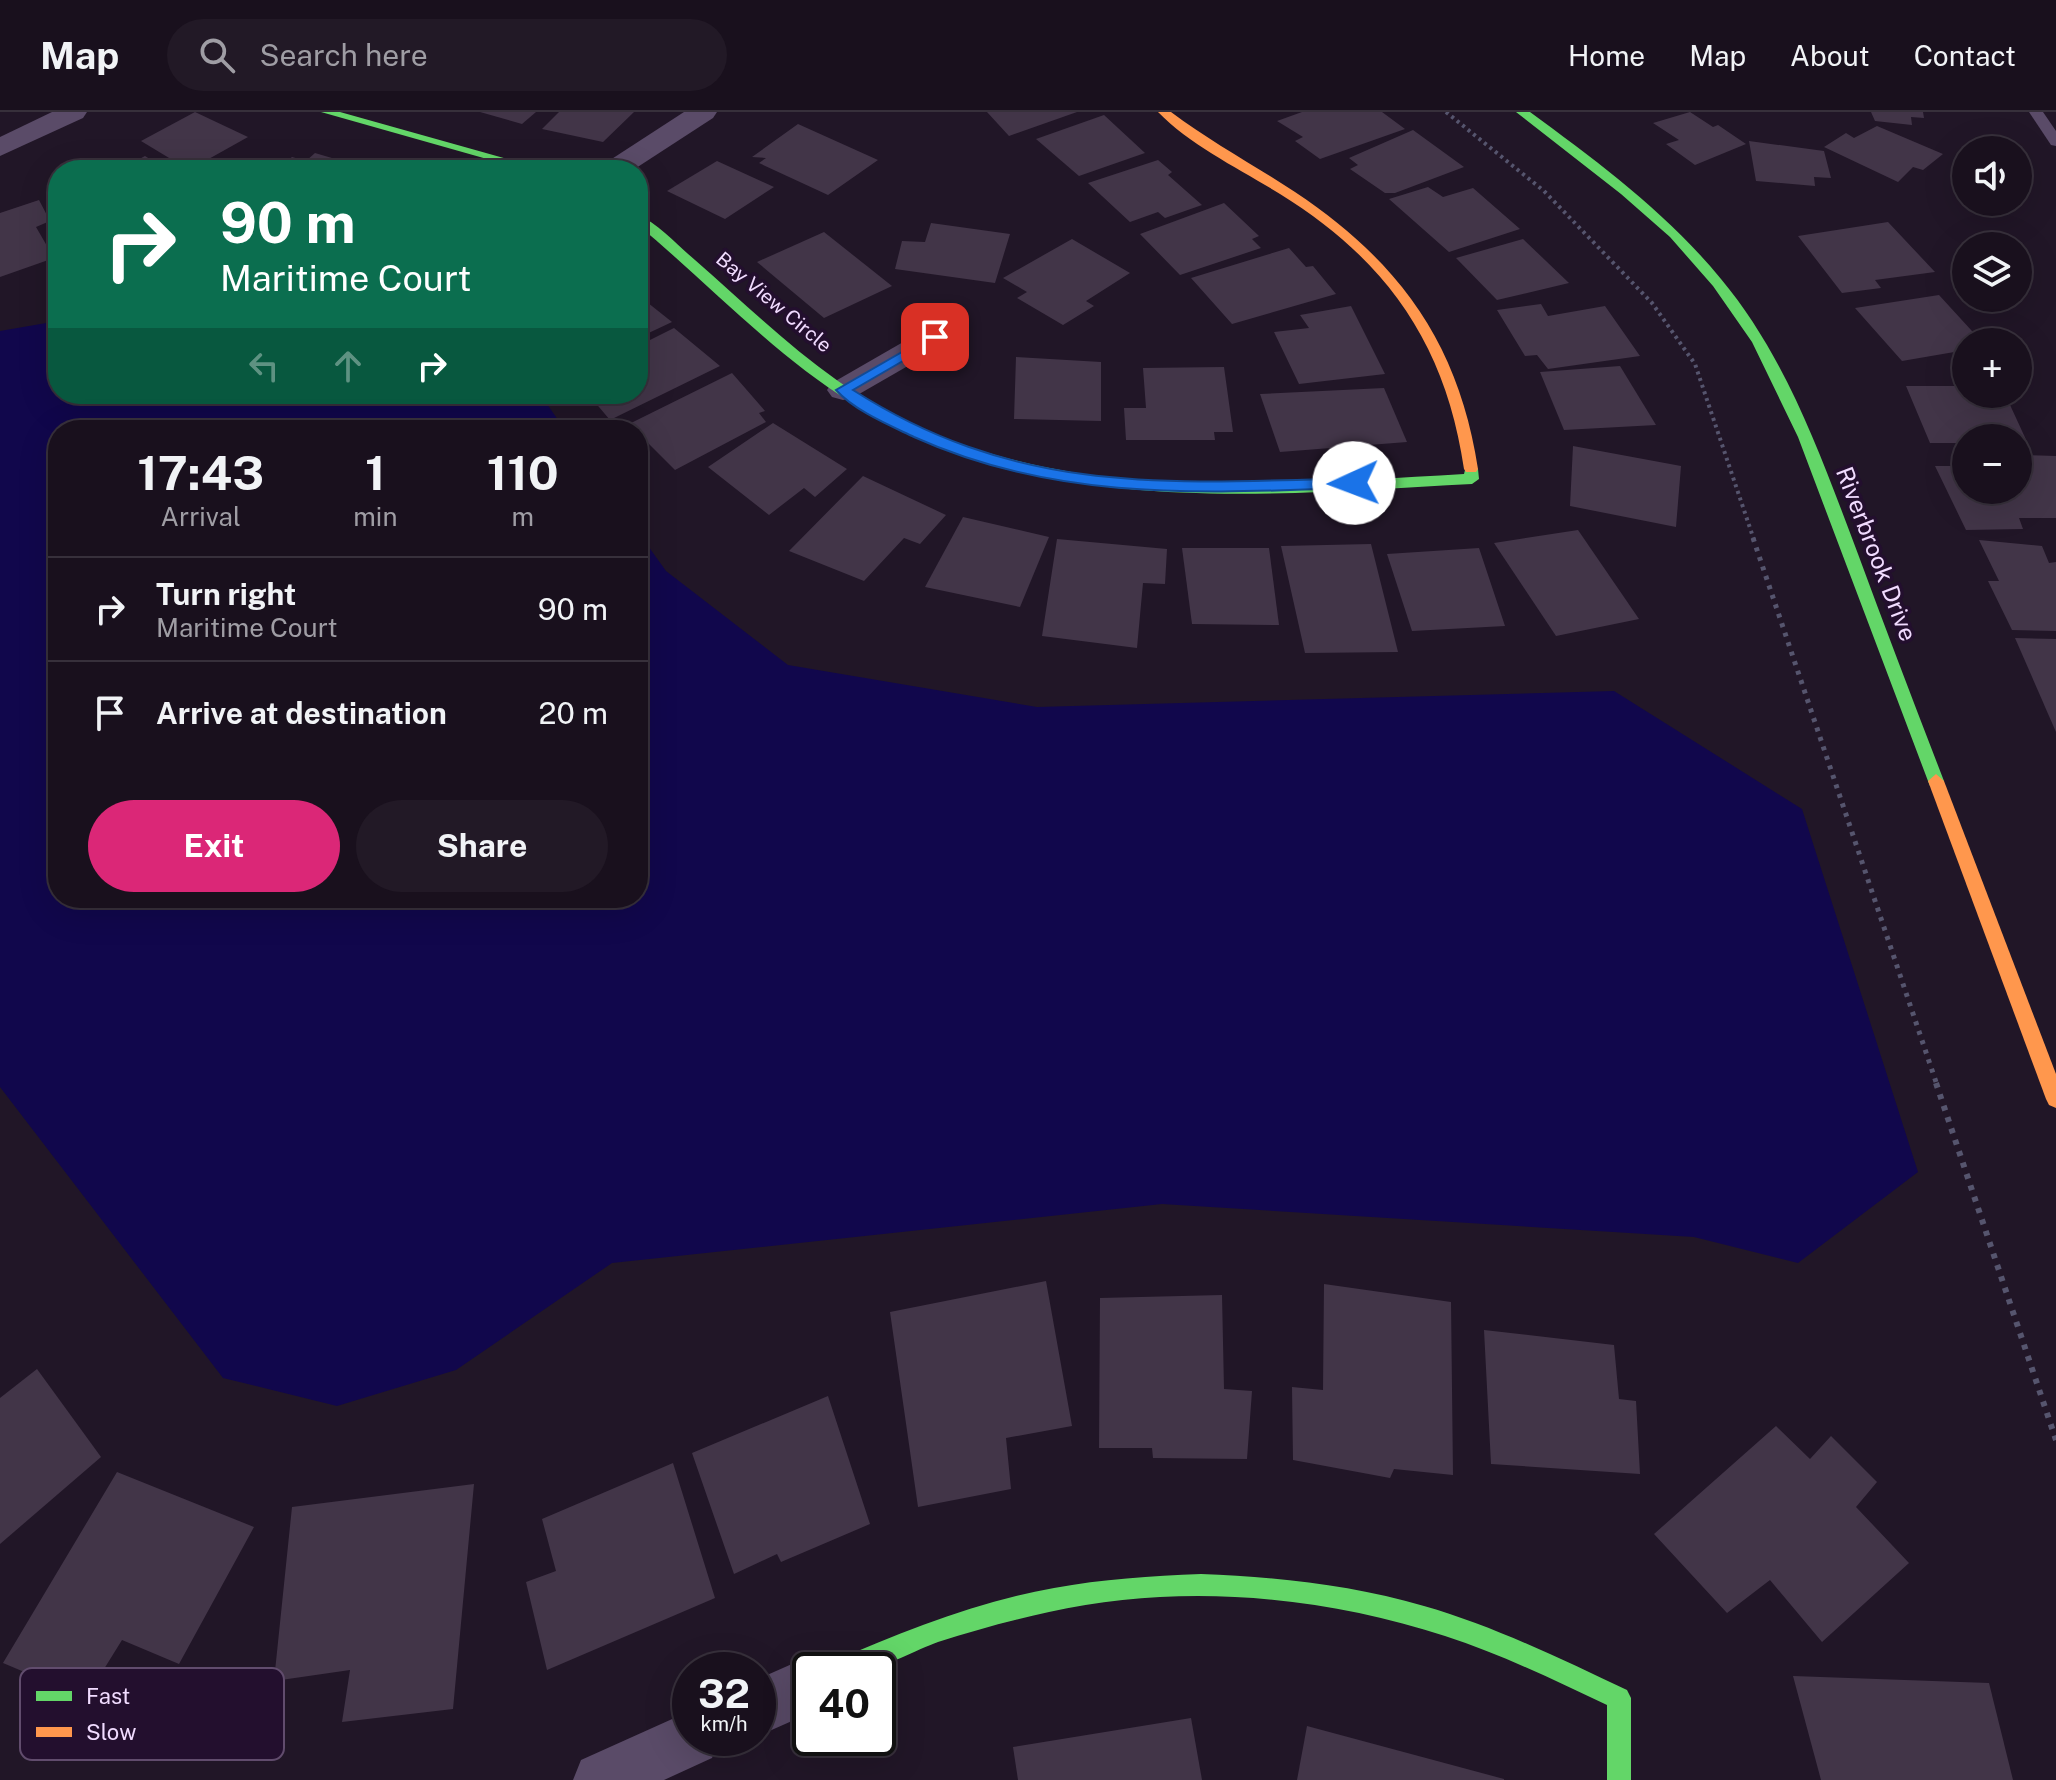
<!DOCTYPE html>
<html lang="en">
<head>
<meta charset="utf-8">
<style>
  body { margin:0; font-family:"Public Sans",sans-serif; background:#221926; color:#f1f3f6; height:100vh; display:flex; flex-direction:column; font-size:30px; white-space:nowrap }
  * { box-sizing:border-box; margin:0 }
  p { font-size:26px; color:#9f9da4 }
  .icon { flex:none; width:44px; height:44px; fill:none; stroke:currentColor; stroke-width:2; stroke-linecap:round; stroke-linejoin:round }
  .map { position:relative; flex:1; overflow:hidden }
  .drawer { position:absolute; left:48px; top:308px; width:600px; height:488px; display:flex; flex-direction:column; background:#19101d; border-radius:32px; box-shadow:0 8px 32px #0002,0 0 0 2px #37303b }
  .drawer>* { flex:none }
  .banner { position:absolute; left:48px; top:48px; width:600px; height:244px; border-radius:32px; box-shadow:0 8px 32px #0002,0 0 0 2px #37303b; background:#0b6e4f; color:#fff; overflow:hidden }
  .buttons { position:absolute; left:1952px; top:24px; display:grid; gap:16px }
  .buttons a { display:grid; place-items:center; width:80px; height:80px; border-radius:50%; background:#19101d; box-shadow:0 8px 32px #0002,0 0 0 2px #37303b; font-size:40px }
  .speed { position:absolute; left:672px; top:1540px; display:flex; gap:16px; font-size:40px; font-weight:700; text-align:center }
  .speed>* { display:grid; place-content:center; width:104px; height:104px; border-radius:50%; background:#19101d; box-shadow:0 8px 32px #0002,0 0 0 2px #37303b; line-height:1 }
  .speed small { font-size:20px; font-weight:400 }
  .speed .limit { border:4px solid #111; border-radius:12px; background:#fff; color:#111 }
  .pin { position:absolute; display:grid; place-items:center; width:68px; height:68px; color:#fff; margin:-34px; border-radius:16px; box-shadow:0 4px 12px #0006 }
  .me { position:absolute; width:88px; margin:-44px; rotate:268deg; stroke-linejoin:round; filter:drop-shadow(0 0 6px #0008) }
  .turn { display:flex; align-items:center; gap:28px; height:168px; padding:0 40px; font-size:36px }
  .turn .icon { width:104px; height:104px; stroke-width:2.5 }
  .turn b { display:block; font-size:56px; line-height:68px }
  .lanes { display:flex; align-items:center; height:76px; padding:0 40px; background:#0003; justify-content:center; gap:40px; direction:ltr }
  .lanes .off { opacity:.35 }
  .eta { display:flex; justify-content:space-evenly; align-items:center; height:136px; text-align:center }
  .eta b { font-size:48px; font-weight:700; line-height:56px }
  .button { display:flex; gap:16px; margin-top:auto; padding:16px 40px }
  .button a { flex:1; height:92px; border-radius:48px; background:#db2777; color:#fff; font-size:32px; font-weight:700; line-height:92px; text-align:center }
  .button a+a { background:#221926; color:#f1f3f6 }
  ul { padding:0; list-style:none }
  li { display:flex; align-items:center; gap:24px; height:104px; padding:0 40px; border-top:2px solid #37303b }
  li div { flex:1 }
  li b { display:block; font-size:30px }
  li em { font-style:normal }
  header { display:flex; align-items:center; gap:48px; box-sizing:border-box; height:112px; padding:0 40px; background:#19101d; border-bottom:2px solid #37303b }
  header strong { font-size:38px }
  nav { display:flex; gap:44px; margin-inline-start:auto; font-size:28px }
  .search { width:560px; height:72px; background:#221926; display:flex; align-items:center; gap:20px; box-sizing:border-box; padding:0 28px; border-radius:44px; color:#9f9da4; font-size:30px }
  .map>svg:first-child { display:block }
  .water { fill:#11074c }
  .building { fill:#423548 }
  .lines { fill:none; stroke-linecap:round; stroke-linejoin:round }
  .path-far2 { stroke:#56556e; stroke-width:4; stroke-dasharray:3 4; stroke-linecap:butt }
  .path-far1 { stroke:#56556e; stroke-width:5; stroke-dasharray:4 6; stroke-linecap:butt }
  .path { stroke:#56556e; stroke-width:6; stroke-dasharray:5 7; stroke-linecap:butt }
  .lane { fill:#5a4b68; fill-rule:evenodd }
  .street { fill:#5a4b68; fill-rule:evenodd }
  .fast { fill:#63d668; fill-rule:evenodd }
  .slow { fill:#ff974d; fill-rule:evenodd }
  .route { fill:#1a73e8; stroke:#114b97; stroke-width:2 }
  .labels { text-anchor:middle; stroke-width:7; stroke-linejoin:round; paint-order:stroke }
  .far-street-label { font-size:20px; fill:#f1dcff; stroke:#230f2e }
  .street-label { font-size:24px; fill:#f1dcff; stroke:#230f2e }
  .key { fill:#230f2e; stroke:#614c6d; stroke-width:2 }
  .key-label { font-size:22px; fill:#f1dcff }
</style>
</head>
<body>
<header>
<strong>Map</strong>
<div class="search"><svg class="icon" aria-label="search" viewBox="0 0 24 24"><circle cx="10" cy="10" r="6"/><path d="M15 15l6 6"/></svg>Search here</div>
<nav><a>Home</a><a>Map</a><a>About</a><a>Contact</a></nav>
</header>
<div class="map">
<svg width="2056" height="1668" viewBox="0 0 2056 1668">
  <rect width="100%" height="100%" fill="#211627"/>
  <polygon class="water" points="58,209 58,282 540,282 565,318 58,318 58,786 638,786 638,420 666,459 788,553 1037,595 1614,579 1802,697 1918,1060 1798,1151 1694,1125 1162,1092 612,1151 456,1258 337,1294 223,1266 0,975 0,219"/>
  <g class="building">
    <polygon points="195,0 248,25 189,58 141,29"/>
    <polygon points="480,0 536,0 522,12"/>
    <polygon points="559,0 634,0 603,30 542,17"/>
    <polygon points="987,0 1077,0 1009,24"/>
    <polygon points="1302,0 1382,0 1405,17 1320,47 1295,29 1303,25 1277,9"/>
    <polygon points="1690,0 1713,15 1718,13 1746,32 1695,53 1666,32 1679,28 1653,11"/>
    <polygon points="1871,0 1923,0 1924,6 1911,5 1912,13 1875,9"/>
    <polygon points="1104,3 1145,41 1079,64 1036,27"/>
    <polygon points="798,12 878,48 828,83 759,51 766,46 752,45"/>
    <polygon points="1877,14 1943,42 1923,58 1913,55 1898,70 1824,35 1846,21 1854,26"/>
    <polygon points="1413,18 1464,55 1395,81 1385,81 1350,57 1358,53 1349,46"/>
    <polygon points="1749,29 1824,39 1831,66 1814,65 1815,74 1756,69"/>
    <polygon points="315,41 369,57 369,58 277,58 292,45 306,49"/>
    <polygon points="145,44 167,58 119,58"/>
    <polygon points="1158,48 1172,60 1168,63 1202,93 1165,106 1158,100 1130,110 1088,71"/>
    <polygon points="717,49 774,75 725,107 667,79"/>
    <polygon points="1428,75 1443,85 1473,76 1520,117 1449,140 1389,87"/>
    <polygon points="39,88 50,109 36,115 54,146 0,165 0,101"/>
    <polygon points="1224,91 1259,124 1252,127 1261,136 1180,163 1140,122"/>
    <polygon points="1888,110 1935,160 1875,168 1881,176 1842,181 1798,124"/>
    <polygon points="931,111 1010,122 995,171 895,157 902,129 925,130"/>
    <polygon points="824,120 892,174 824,206 757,150"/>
    <polygon points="1072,127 1130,161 1086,189 1094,194 1063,213 1017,186 1027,180 1003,166"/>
    <polygon points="1523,127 1569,171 1497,188 1456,146"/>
    <polygon points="1289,136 1306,155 1313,154 1336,182 1232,212 1191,166"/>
    <polygon points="638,183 672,210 638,226"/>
    <polygon points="1939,183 1982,230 1966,230 1966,238 1902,249 1855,196"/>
    <polygon points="1541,192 1548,204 1605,194 1640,244 1548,257 1537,243 1525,244 1497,198"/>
    <polygon points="1351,194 1385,262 1299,272 1274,220 1309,216 1300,203"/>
    <polygon points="674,216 720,254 610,308 588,282 638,282 638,234"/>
    <polygon points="1016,245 1101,250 1101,309 1014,307"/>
    <polygon points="1620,254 1656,313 1564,318 1540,260"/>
    <polygon points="1224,255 1233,320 1214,320 1215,328 1126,328 1124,296 1146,296 1143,256"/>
    <polygon points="732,261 765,299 759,301 766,310 675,358 629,312"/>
    <polygon points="1906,274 1966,274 1966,282 2005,282 2028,332 2018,332 2018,326 1966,326 1966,331 1930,331"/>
    <polygon points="1384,276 1407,330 1280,340 1260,282"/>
    <polygon points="773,311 847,357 815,385 804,376 769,403 708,355"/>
    <polygon points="1573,334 1681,354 1676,415 1570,394"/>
    <polygon points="1953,342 1966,342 1966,378 2018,378 2018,343 2056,344 2056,406 2019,406 2023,417 1966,418 1935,354 1959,354"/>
    <polygon points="863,364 946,403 920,432 904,426 864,469 789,439"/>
    <polygon points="963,405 1049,425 1020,495 925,475"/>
    <polygon points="1578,418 1639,507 1556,524 1494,431"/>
    <polygon points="1057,427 1167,437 1165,472 1143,471 1137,536 1042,524"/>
    <polygon points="1979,428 2042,434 2049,451 2056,450 2056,519 2012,518 1988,469 1999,469"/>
    <polygon points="1371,432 1398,540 1305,541 1281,434"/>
    <polygon points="1182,436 1269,436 1279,513 1192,512"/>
    <polygon points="1479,436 1505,514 1412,519 1387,442"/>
    <polygon points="2015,526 2056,527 2056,620"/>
    <polygon points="1046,1169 1072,1314 1006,1326 1011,1377 918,1395 890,1200"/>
    <polygon points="1324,1172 1451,1190 1453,1363 1394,1357 1390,1366 1293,1348 1292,1275 1323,1278"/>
    <polygon points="1222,1183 1224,1277 1252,1279 1247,1347 1153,1346 1152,1336 1099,1336 1100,1186"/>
    <polygon points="1484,1218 1614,1233 1619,1287 1636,1289 1640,1362 1491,1352"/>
    <polygon points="37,1257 101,1345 0,1432 0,1286"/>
    <polygon points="828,1284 870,1412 781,1450 777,1442 734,1462 692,1341"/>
    <polygon points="1776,1314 1810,1347 1831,1324 1877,1370 1856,1395 1909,1451 1822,1530 1770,1468 1727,1501 1654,1422"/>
    <polygon points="673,1351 715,1486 547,1558 526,1470 556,1459 542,1407"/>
    <polygon points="117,1360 254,1415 179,1552 122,1528 86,1586 3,1551"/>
    <polygon points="474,1372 453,1597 342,1610 350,1558 274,1569 292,1395"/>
    <polygon points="1793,1564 1989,1571 2013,1668 1821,1668"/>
    <polygon points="1191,1606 1202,1668 1018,1668 1013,1635"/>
    <polygon points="1307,1614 1504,1667 1504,1668 1297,1668"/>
  </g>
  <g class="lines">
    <polyline class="path-far2" points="1446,0 1544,79 1652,191 1695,252 1754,428"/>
    <polyline class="path-far1" points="1753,426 1937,973"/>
    <polyline class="path" points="1936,971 2056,1328"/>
    <polygon class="lane" points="2029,0 2043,0 2056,19 2056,34 2051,33"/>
    <g class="street">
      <polygon points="52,0 87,0 83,6 0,44 0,25"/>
      <polygon points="684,0 717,0 713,6 633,58 600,58 604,52"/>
      <polygon points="935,215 946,218 951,225 946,232 854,285 843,288 832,285 827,278 832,271 924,218"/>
      <polygon points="810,1544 829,1553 832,1558 810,1558 810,1601 758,1624 758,1567"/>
      <polygon points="690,1599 690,1626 720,1626 712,1646 664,1668 573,1668 581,1648"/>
    </g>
    <g class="fast">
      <polygon points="321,0 340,0 546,58 526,58"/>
      <path d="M1516,0H1530C1598,50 1667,101 1721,167C1787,246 1822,347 1858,442C1886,518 1915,594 1944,669L1942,674H1930L1928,669L1798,325L1752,230L1713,174L1670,125L1621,82Z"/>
      <path d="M638,103C658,111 678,134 695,148C742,189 787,233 838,269C1025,398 1250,374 1464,362L1466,354L1471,352L1478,357L1479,367L1472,372C1263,383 1038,407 852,291C773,242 709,172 638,113Z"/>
      <path d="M1201,1462C1277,1465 1351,1473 1424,1494C1494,1514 1561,1547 1627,1578L1631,1586V1668H1607V1593C1554,1568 1501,1542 1445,1524C1320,1483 1178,1471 1049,1500C1012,1508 975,1518 938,1530C918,1537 883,1556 865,1558C853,1559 840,1558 828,1558L832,1550C904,1519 976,1490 1054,1476C1102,1467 1151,1464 1201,1462Z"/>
    </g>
    <g class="slow">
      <path d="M1158,0H1171C1211,30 1254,53 1295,80C1400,150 1459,232 1478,357L1476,360H1466L1464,357C1446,233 1387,148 1280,82C1240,57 1191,34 1158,0Z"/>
      <polygon points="1936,662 1944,669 2056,962 2056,996 2049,993 2046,987 1928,669"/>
    </g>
  </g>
  <path class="route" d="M935,221L939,222V228L853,278C1017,383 1168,372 1354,366L1361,371L1354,376C1200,381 1058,390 914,325C889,313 855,299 836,278Z"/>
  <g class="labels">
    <g class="far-street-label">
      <text transform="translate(774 190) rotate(40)" y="7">Bay View Circle</text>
    </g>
    <g class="street-label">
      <text transform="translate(1876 442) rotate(69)" y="8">Riverbrook Drive</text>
    </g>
  </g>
  <rect x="20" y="1556" width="264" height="92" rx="12" class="key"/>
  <rect x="36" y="1579" width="36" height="10" fill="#63d668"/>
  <rect x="36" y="1615" width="36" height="10" fill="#ff974d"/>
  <g class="key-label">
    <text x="86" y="1592">Fast</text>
    <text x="86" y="1628">Slow</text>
  </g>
</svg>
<div class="buttons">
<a><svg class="icon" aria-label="sound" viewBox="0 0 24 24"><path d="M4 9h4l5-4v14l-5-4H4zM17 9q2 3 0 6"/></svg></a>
<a><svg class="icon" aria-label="layers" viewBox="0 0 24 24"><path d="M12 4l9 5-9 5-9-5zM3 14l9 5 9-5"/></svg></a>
<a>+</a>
<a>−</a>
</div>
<div class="speed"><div>32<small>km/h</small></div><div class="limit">40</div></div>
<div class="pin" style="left:935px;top:225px;background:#d93025"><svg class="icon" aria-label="arrive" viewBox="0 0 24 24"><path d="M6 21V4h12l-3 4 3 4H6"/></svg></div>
<svg class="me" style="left:1354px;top:371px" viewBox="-20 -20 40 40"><circle r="19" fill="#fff"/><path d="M0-13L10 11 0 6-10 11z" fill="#1a73e8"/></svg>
<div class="banner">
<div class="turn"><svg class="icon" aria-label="right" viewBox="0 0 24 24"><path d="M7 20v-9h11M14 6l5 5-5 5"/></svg><div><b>90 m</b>Maritime Court</div></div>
<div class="lanes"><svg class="icon off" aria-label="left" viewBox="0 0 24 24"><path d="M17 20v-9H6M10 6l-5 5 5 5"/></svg><svg class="icon off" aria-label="ahead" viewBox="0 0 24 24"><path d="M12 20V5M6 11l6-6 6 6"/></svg><svg class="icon" aria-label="right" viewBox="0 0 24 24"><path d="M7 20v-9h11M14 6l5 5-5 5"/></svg></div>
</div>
<section class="drawer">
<div class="eta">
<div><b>17:43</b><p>Arrival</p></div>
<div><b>1</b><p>min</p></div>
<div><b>110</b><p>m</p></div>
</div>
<ul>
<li><svg class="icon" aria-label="right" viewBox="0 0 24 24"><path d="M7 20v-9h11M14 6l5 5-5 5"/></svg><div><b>Turn right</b><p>Maritime Court</p></div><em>90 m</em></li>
<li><svg class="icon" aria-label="arrive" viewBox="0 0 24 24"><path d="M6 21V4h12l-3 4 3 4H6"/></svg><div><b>Arrive at destination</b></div><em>20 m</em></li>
</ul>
<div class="button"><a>Exit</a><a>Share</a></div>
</section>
</div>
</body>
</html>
